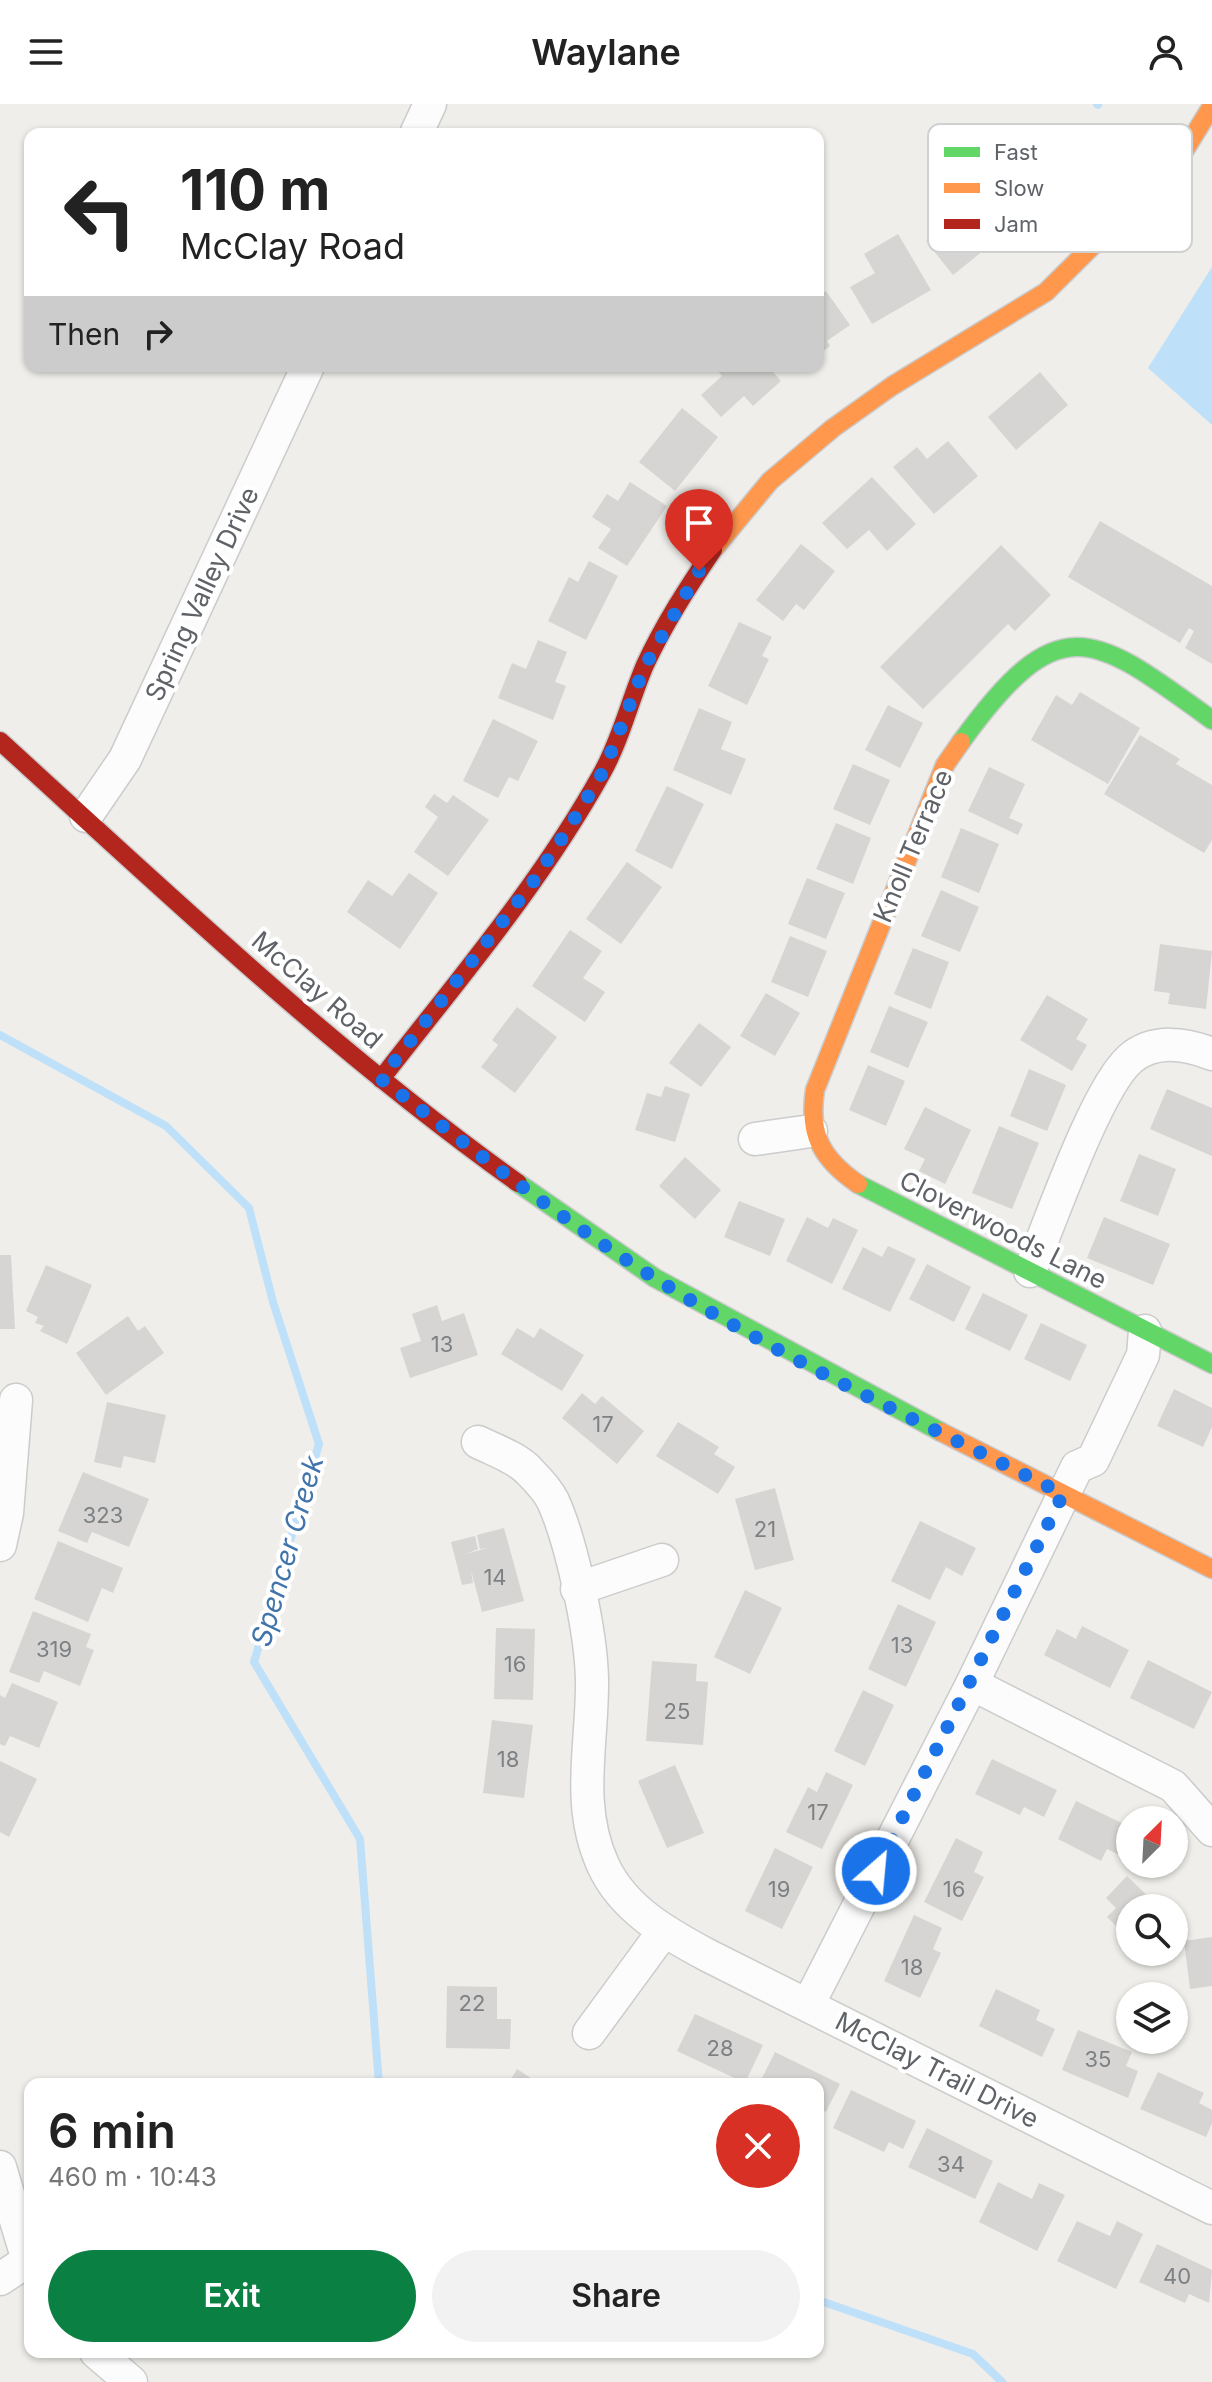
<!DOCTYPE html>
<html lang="en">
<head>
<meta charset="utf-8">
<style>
  body { margin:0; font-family:Inter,sans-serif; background:#f2f2f2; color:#222; height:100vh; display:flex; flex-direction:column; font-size:30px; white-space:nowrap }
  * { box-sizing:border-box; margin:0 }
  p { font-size:26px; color:#767676 }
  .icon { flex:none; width:44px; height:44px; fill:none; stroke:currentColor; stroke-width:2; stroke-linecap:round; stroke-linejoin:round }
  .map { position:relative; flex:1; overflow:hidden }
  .sheet { position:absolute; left:24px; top:1974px; width:800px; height:280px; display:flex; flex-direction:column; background:#fff; border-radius:16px; box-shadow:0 2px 6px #0004 }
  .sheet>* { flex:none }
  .guide { position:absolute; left:24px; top:24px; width:800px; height:244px; border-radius:16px; box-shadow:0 2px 6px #0004; background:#fff; color:#222; overflow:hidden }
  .needle { width:52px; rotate:24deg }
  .controls { position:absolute; left:1116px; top:1702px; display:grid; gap:16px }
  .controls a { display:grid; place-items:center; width:72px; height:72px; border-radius:50%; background:#fff; box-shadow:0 2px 6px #0004; font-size:40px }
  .pin { position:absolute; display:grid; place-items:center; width:68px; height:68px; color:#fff; margin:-82px -34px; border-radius:50% 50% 50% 0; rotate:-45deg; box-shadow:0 0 8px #0007 }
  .pin .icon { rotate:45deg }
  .me { position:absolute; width:88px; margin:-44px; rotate:27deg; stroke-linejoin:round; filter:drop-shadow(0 0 6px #0008) }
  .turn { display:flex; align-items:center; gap:28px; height:168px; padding:0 24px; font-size:36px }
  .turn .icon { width:104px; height:104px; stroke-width:2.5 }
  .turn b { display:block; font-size:56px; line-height:68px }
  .then { display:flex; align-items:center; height:76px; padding:0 24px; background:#0003; gap:16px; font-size:30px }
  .round { display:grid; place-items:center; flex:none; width:84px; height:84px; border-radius:42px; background:#f2f2f2 }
  .head { display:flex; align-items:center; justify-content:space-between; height:136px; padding:0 24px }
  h1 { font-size:48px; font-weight:600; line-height:60px }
  .button { display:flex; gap:16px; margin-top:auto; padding:16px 24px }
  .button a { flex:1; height:92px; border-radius:48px; background:#0b8043; color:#fff; font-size:32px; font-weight:600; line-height:92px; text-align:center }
  .button a+a { background:#f2f2f2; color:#222 }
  header { display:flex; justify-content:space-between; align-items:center; height:104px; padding:0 24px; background:#fff; font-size:36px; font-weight:600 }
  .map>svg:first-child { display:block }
  .water { fill:#bfe0f9 }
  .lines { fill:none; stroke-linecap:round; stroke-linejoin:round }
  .stream { stroke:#bfe0f9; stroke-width:8 }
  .building { fill:#d6d5d3 }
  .street-casing { stroke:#cbcccc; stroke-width:35 }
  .fast-casing { stroke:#cacacb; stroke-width:21 }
  .slow-casing { stroke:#cacacb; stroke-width:21 }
  .jam-casing { stroke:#cacacb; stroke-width:21 }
  .street { stroke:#fdfcfc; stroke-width:32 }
  .fast { stroke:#63d668; stroke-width:18 }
  .slow { stroke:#ff974d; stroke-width:18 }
  .jam { stroke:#b3261e; stroke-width:18 }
  .route { stroke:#1a73e8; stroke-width:14; stroke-dasharray:0 25.2 }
  .labels { text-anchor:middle; stroke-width:8; stroke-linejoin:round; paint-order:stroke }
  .number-label { font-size:22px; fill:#7e8184 }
  .street-label { font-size:26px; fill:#5f6368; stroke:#fff }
  .water-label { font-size:28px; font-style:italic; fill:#4174aa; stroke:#fff }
  .key { fill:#fff; stroke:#cfd0d2; stroke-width:2 }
  .key-label { font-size:22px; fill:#5f6368 }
</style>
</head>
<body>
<header><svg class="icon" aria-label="menu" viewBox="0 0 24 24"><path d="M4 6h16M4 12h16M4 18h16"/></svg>Waylane<svg class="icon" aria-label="person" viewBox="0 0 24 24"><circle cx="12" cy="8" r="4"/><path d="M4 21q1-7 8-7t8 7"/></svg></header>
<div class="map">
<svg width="1212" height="2278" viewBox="0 0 1212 2278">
  <rect width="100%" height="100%" fill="#efeeea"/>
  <polygon class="water" points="1212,163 1212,321 1148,264"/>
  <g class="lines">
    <g class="stream">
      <polyline points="1097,0 1098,1"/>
      <polyline points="0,931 166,1022 249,1104 273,1198 319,1340 254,1558 360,1735 379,1980"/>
      <polyline points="818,2196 973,2250 1002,2278"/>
    </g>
  </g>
  <g class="building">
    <polygon points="982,93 1009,126 953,171 926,137"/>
    <polygon points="898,130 931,186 872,220 850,183 875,169 864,150"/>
    <polygon points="826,187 850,221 827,237 830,242 818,251 818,192"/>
    <polygon points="714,262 768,262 781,277 753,302 744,292 721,313 701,291 722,272"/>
    <polygon points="1040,268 1068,301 1016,346 988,313"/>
    <polygon points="682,304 718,333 675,387 639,358"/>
    <polygon points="948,337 978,372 934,410 893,363 917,343 927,355"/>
    <polygon points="872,373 916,420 887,447 869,426 847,445 822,419"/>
    <polygon points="630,378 667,402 627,462 598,444 611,425 592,413 607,390 618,397"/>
    <polygon points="1100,417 1212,482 1212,560 1185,544 1194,527 1189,524 1180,539 1068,473"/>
    <polygon points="801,440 835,467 804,506 796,500 783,517 756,496"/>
    <polygon points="1001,441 1051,491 1015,527 1008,520 923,605 880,563"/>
    <polygon points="589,457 618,472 586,536 548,517 569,473 578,478"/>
    <polygon points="739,518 772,533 762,552 769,555 747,601 708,582"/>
    <polygon points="538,536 567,548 555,578 566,582 553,616 498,594 512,559 526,565"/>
    <polygon points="1080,588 1140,624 1108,680 1031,636 1056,591 1072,601"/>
    <polygon points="888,601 923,619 900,664 865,646"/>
    <polygon points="699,604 732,618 721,645 746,655 731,691 673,666"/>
    <polygon points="493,615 538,637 518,677 509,673 498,694 463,677"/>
    <polygon points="1140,631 1180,655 1176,660 1212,681 1212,736 1204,749 1104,690"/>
    <polygon points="853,660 890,676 870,721 833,705"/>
    <polygon points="989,663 1025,680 1009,714 1023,720 1018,731 968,707"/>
    <polygon points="667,682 704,700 672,765 635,747"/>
    <polygon points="434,690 447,699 453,691 489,716 448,772 414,748 438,713 425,703"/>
    <polygon points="836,719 871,734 853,780 816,765"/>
    <polygon points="961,724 999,740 979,789 941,773"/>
    <polygon points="627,758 662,783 621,840 586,815"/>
    <polygon points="409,769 438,789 400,845 347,808 368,776 392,792"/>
    <polygon points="807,774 845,789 826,835 788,820"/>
    <polygon points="941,786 979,803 960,848 921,832"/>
    <polygon points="570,826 602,847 583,874 605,888 585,918 532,882"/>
    <polygon points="790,832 827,847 808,893 771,878"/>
    <polygon points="1160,840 1212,847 1206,905 1168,900 1170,889 1154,887"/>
    <polygon points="913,844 949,858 931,905 894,890"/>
    <polygon points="766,889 800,909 775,952 740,932"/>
    <polygon points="1047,891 1088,915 1076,935 1087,941 1072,967 1020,936"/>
    <polygon points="889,902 928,918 908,964 870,948"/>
    <polygon points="517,903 557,933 515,989 481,963 498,941 492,936"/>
    <polygon points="699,919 731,943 701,983 669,959"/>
    <polygon points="868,961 905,977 886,1022 849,1006"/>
    <polygon points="1029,965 1066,981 1047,1027 1010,1012"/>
    <polygon points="665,982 690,990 675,1038 635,1026 647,989 661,993"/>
    <polygon points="1167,985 1212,1004 1212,1052 1150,1025"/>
    <polygon points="925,1003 971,1026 945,1080 919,1067 925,1055 904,1045"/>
    <polygon points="999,1022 1039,1039 1012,1105 972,1089"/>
    <polygon points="1139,1050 1176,1065 1158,1112 1120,1097"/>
    <polygon points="685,1053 721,1086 695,1115 659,1082"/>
    <polygon points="739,1097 785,1115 770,1152 724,1133"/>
    <polygon points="807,1113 828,1124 833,1114 858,1126 832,1180 786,1157"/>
    <polygon points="1104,1113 1170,1140 1153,1181 1087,1154"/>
    <polygon points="888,1142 916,1155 890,1208 842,1185 863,1143 882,1153"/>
    <polygon points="0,1151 11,1151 15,1225 0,1225"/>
    <polygon points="927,1160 971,1183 954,1218 909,1195"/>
    <polygon points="46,1161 92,1181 67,1240 40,1227 44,1222 35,1219 38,1213 26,1207"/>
    <polygon points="983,1189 1028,1211 1010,1247 965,1225"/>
    <polygon points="437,1201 442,1217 464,1209 478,1251 410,1274 400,1244 421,1237 412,1210"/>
    <polygon points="128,1212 138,1227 145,1222 164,1249 106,1291 76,1249"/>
    <polygon points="1041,1219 1087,1241 1070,1277 1024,1255"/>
    <polygon points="517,1224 534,1234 540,1224 584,1251 562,1287 501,1250"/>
    <polygon points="1174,1285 1212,1304 1212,1323 1203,1343 1157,1322"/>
    <polygon points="582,1289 595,1300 602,1292 644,1327 617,1360 562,1314"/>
    <polygon points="107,1298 166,1311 155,1359 124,1352 121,1364 94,1358"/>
    <polygon points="678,1318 719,1343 714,1350 735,1363 718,1390 656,1352"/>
    <polygon points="83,1368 149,1395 129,1443 92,1428 87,1439 58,1427"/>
    <polygon points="775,1384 794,1456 755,1466 735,1395"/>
    <polygon points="920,1417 976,1444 962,1472 946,1463 930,1496 891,1477"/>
    <polygon points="504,1424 524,1497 482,1508 471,1466 473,1479 462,1481 451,1438 475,1432 478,1445 466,1450 487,1444 480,1445 477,1431"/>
    <polygon points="58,1437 123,1464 113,1489 102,1484 88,1518 34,1495"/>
    <polygon points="745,1486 782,1504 750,1570 714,1553"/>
    <polygon points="898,1500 936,1518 906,1583 868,1565"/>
    <polygon points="33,1507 91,1530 86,1543 94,1546 80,1582 44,1567 39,1579 9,1568"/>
    <polygon points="1082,1522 1129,1546 1110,1584 1044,1551 1057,1525 1076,1535"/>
    <polygon points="496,1524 535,1525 533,1596 494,1595"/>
    <polygon points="1148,1556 1212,1588 1194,1625 1130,1594"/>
    <polygon points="652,1557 697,1560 696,1577 708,1578 703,1641 646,1637"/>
    <polygon points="12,1579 58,1598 39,1644 10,1632 5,1642 0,1640 0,1591 5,1594"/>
    <polygon points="863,1586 894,1601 865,1662 834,1647"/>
    <polygon points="492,1616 533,1621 524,1694 483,1689"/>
    <polygon points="992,1655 1057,1686 1044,1713 1024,1703 1020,1711 975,1690"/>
    <polygon points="0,1657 37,1675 9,1733 0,1728"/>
    <polygon points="675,1661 704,1729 667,1744 638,1677"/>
    <polygon points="826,1668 853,1681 822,1745 786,1728 808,1683 817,1688"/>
    <polygon points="1076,1697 1130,1723 1128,1755 1107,1745 1101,1757 1058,1735"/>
    <polygon points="956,1734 983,1748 974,1768 984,1773 962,1817 924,1798"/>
    <polygon points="775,1744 813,1763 782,1825 745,1807"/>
    <polygon points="1127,1772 1160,1804 1130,1804 1130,1836 1107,1813 1116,1804 1106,1794"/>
    <polygon points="914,1811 942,1824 933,1845 941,1849 920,1894 884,1877"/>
    <polygon points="1212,1833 1212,1882 1190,1885 1184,1837"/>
    <polygon points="447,1882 497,1883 497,1915 511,1915 510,1945 446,1944"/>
    <polygon points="996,1885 1040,1906 1036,1916 1055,1925 1042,1953 979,1922"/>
    <polygon points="695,1910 763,1941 745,1979 677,1947"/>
    <polygon points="1078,1926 1132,1948 1126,1962 1138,1967 1128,1994 1062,1966"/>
    <polygon points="775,1948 840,1980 826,2008 818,2004 818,1980 759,1980"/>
    <polygon points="517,1965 540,1980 508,1980"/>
    <polygon points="1158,1968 1204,1989 1199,1999 1212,2006 1212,2019 1206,2033 1140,2005"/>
    <polygon points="851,1986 916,2017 903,2045 889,2038 884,2048 833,2024"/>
    <polygon points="927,2024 993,2057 975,2095 908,2063"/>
    <polygon points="998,2078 1032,2095 1039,2079 1065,2091 1037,2147 979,2118"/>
    <polygon points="1077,2117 1110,2132 1117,2117 1143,2130 1116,2185 1057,2157"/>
    <polygon points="1157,2140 1212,2166 1209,2199 1189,2190 1185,2199 1139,2178"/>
  </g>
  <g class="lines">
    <g class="street-casing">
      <g id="street">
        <polyline points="416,30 430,0"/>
        <polyline points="86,712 125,655 308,262"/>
        <polyline points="755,1035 811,1027"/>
        <path d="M1030,1167C1050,1119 1096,985 1130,955C1154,934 1187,940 1212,950"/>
        <path d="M478,1338C494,1346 518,1354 530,1368C538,1376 548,1387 553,1397C572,1439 591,1529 592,1575C593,1639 575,1700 603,1761C623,1805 666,1829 707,1851L1212,2104"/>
        <polyline points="0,1441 7,1409 16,1296"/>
        <polyline points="577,1485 662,1456"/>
        <polyline points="972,1580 1173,1682 1212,1726"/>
        <polyline points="808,1901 972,1580 1077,1363 1093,1356 1143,1251 1145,1227"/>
        <polyline points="589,1929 663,1828"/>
        <polyline points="0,2063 30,2163"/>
        <polyline points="0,2175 26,2158"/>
        <polyline points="96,2248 131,2278"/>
      </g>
    </g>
    <g class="fast-casing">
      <g id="fast">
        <path d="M961,638C1060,501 1092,529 1212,616"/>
        <polyline points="518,1079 655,1174 941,1328"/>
        <polyline points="858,1080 1212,1260"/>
      </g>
    </g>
    <g class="slow-casing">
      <g id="slow">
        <polyline points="713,446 770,377 833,324 892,282 1046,188 1178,57 1212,2"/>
        <path d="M858,1080C822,1055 808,1031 815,986L945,661L961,638"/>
        <polyline points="941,1328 1212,1465"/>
      </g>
    </g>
    <g class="jam-casing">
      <g id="jam">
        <path d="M0,637C168,790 333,947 518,1079"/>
        <path d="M381,975C458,876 541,779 602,669C621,635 630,596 645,561C664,520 688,483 713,446"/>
      </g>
    </g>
    <use href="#street" class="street"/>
    <use href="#fast" class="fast"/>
    <use href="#slow" class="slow"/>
    <use href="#jam" class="jam"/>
  </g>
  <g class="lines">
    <path class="route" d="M699,467L645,562L604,666L570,722L533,778L381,975C470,1043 560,1115 656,1175C785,1256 927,1321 1063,1390L876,1767"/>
  </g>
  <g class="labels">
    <g class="number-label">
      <text x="442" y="1248">13</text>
      <text x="603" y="1328">17</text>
      <text x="103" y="1419">323</text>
      <text x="765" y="1433">21</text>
      <text x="495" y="1481">14</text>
      <text x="902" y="1549">13</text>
      <text x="54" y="1553">319</text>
      <text x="515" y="1568">16</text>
      <text x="677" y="1615">25</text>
      <text x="508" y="1663">18</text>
      <text x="818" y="1716">17</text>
      <text x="779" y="1793">19</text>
      <text x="954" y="1793">16</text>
      <text x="912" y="1871">18</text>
      <text x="472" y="1907">22</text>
      <text x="720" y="1952">28</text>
      <text x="1098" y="1963">35</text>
      <text x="951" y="2068">34</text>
      <text x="1177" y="2180">40</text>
    </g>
    <g class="street-label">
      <text transform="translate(202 490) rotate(-65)" y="9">Spring Valley Drive</text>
      <text transform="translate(913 742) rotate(-67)" y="9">Knoll Terrace</text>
      <text transform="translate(317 886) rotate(41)" y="9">McClay Road</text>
      <text transform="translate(1003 1126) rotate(27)" y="9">Cloverwoods Lane</text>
      <text transform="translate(937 1966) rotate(27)" y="9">McClay Trail Drive</text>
    </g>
    <g class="water-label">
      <text transform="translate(287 1447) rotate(-74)" y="10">Spencer Creek</text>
    </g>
  </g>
  <rect x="928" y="20" width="264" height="128" rx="12" class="key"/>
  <rect x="944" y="43" width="36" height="10" fill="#63d668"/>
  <rect x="944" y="79" width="36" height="10" fill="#ff974d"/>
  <rect x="944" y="115" width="36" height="10" fill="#b3261e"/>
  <g class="key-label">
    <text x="994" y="56">Fast</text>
    <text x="994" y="92">Slow</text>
    <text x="994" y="128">Jam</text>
  </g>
</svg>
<div class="controls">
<a><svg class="needle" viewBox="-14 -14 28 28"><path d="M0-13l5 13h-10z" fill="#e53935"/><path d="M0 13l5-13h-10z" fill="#767676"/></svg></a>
<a><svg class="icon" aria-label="search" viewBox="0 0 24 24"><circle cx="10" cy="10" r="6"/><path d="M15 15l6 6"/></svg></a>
<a><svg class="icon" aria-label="layers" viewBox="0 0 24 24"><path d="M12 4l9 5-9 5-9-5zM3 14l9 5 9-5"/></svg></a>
</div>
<div class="pin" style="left:699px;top:467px;background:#d93025"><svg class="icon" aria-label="arrive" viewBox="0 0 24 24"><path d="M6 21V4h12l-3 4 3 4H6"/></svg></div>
<svg class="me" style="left:876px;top:1767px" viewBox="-20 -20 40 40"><circle r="17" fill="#1a73e8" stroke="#fff" stroke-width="3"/><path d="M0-11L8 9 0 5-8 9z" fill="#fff"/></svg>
<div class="guide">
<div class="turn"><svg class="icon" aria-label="left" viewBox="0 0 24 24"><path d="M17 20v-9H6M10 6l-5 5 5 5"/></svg><div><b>110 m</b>McClay Road</div></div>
<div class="then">Then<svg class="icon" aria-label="right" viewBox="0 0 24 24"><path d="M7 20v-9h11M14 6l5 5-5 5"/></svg></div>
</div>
<section class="sheet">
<div class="head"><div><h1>6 min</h1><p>460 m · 10:43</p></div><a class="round" style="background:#d93025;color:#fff"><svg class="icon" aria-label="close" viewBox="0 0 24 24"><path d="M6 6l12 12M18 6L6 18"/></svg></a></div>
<div class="button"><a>Exit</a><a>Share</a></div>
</section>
</div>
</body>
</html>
